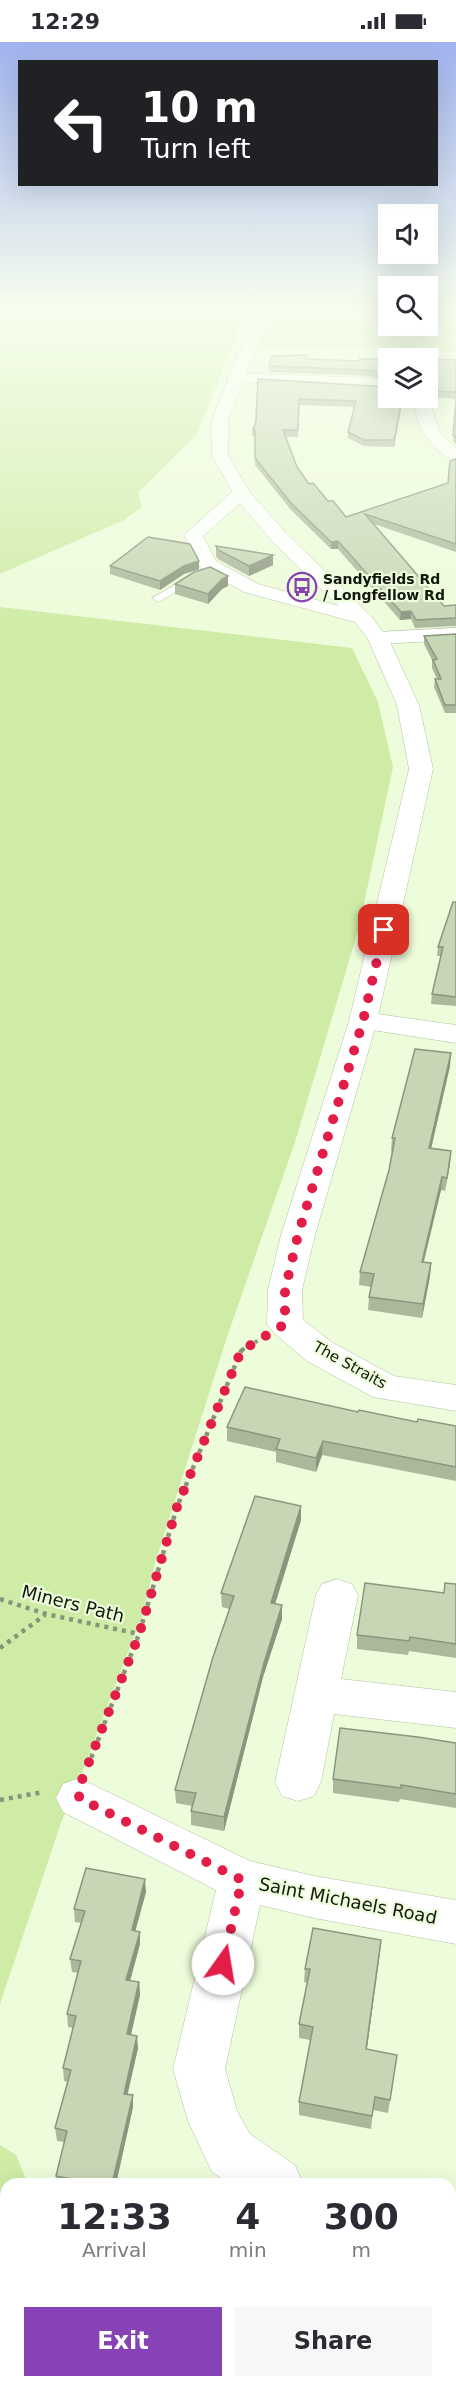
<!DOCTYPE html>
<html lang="en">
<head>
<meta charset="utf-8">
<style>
  body { margin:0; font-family:"DejaVu Sans",sans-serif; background:#f7f7f7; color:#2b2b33; height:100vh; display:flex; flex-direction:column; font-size:22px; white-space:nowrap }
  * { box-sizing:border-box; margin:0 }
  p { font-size:20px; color:#7c7c81 }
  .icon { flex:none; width:33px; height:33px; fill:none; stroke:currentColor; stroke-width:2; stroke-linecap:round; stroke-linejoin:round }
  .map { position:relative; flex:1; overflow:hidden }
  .drawer { position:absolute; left:0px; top:2136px; width:456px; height:210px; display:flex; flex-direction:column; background:#fff; border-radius:18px 18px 0 0; box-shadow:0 6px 24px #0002 }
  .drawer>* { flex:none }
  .guide { position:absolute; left:18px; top:18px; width:420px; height:126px; border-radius:0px; box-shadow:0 6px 24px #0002; background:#202124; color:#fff; overflow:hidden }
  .controls { position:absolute; left:378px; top:162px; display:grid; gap:12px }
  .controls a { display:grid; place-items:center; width:60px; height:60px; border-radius:0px; background:#fff; box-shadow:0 6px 24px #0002; font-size:30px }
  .pin { position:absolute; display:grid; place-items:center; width:51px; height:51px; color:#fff; margin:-26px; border-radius:12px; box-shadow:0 3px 9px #0006 }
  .me { position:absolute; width:66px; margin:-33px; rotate:13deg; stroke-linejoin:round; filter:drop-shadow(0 0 4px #0008) }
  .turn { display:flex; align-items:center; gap:21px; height:126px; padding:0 24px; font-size:27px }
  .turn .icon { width:78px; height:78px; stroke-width:2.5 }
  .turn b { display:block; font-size:42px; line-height:51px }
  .eta { display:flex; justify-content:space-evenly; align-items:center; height:102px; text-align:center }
  .eta b { font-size:36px; font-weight:600; line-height:42px }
  .button { display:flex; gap:12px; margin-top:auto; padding:12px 24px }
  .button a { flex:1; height:69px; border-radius:0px; background:#8742b5; color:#fff; font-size:24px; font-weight:600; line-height:69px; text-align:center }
  .button a+a { background:#f7f7f7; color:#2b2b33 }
  .status { display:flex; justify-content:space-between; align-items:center; height:42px; padding:0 30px; background:#fff; direction:ltr }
  .status svg { height:16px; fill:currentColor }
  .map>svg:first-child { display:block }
  .green { fill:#ceeca6 }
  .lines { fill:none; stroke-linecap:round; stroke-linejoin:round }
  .service-casing { stroke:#b2c0a0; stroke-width:1 }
  .minor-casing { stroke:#b2c0a0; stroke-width:1 }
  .tertiary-casing { stroke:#b2c0a0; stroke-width:1 }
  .path-far1 { stroke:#88937b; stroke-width:4; stroke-dasharray:3 4.5; stroke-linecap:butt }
  .path { stroke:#88937b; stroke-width:4.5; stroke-dasharray:4 5; stroke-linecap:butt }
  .service { fill:#fff; fill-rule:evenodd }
  .minor { fill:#fff; fill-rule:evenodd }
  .tertiary { fill:#fff; fill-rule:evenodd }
  .wall { fill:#abb89c }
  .shaded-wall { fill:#8b967f }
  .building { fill:#c7d6b5; stroke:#8b967f; stroke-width:1.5 }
  .route { stroke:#e11d48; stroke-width:10; stroke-dasharray:0 18 }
  .labels { text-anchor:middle; stroke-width:4.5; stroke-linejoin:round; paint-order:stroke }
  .far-poi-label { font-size:14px; font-weight:bold; fill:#13180c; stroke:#edfcda; text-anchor:start }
  .street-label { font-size:15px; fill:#13180c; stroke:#edfcda }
  .near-street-label { font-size:18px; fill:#13180c; stroke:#edfcda }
</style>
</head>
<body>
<div class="status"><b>12:29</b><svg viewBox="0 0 49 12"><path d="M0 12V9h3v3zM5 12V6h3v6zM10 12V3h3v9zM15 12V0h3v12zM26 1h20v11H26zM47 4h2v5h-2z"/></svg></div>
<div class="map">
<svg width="456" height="2346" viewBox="0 0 456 2346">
  <rect width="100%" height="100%" fill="#edfcda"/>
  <g class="green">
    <polygon points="0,265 248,265 197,392 138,451 142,465 124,478 0,532"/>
    <polygon points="274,265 388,265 388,284 428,284 428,265 456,265 456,310 259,305"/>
    <polygon points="0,565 352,606 378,660 393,725 359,885 295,1100 227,1295 155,1521 143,1571 83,1728 61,1781 0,1962"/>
    <polygon points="0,2103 16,2113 28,2142 6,2142 6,2340 112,2340 114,2346 0,2346"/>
  </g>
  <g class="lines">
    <g class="service-casing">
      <polygon id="service" points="197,530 201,531 201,535 162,558 158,560 152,556"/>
    </g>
    <g class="minor-casing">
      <g id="minor">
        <polygon points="235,331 369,336 388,339 388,349 230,339 227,336"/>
        <path d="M410,356H428L440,390L456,406V418C438,414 424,395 418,378C415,370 415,363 410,356Z"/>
        <polygon points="241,446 247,447 250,451 247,455 203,494 216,519 258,542 369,572 372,576 369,580 362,582 244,550 201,527 184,493 235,447"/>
        <polygon points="456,586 456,598 378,602 371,600 368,596 371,592 378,590"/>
        <polygon points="363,970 456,983 456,1001 353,985 349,979 353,973"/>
        <polygon points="337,1537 352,1542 358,1553 341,1637 456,1650 456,1686 334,1672 321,1740 314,1754 298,1759 282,1754 275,1740 316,1553 322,1542"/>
        <polygon points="79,1736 250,1819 314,1834 456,1858 456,1902 314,1876 260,1863 225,2027 237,2069 250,2092 295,2123 303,2142 230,2142 212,2130 188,2079 173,2027 216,1848 63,1770 56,1756 63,1742"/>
        <rect x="450" y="2169" width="6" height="54"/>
      </g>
    </g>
    <g class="tertiary-casing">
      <polygon id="tertiary" points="257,265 271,265 228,378 228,413 249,449 285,490 369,572 388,596 419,663 433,727 377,979 315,1193 302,1248 303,1278 333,1301 394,1334 456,1343 456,1369 373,1355 307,1319 273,1290 267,1282 268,1248 281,1193 349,979 409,727 397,663 368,597 355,580 271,498 235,455 212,413 212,378"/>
    </g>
    <polyline class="path-far1" points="242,1308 259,1298"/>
    <g class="path">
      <polyline points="0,1557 46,1572 139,1592"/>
      <polyline points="0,1606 45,1573"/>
      <polyline points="88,1724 139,1592 177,1465 241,1309 245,1307"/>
      <polyline points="0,1758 43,1750"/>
    </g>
    <use href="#service" class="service"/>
    <use href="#minor" class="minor"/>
    <use href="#tertiary" class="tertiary"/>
  </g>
  <g class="wall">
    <polygon points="306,317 359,319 388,317 388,339 369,334 269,330 269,324"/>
    <polygon points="428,317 456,318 456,357 428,355"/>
    <polygon points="258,337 388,356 403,356 394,405 364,404 348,396 348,390 354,365 299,363 298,395 286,395 297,425 309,442 346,475 448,441 456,417 456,510 374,482 444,564 456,563 456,584 415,586 411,577 400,578 338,507 331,507 291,468 255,423 255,394 252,394 253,388 256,378"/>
    <polygon points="456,357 456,403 453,399"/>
    <polygon points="216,504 273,513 273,523 249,534 218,517 216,514"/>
    <polygon points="199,519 199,527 184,532 160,548 110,532 110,524"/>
    <polygon points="175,542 228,544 222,547 208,562 175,552"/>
    <polygon points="456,592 456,671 445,671 434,645 435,637 437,637 432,626 432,618 424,602 424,594"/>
    <polygon points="456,860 456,964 431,962 432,952 441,914 437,914 438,905"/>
    <polygon points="450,1024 431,1107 450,1122 445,1149 441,1148 424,1220 431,1221 430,1234 422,1276 368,1268 369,1255 371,1245 359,1243 360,1230 389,1128 392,1109 391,1109 392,1096"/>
    <polygon points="358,1370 417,1380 456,1384 456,1439 322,1413 316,1430 276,1420 276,1410 227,1399 227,1385"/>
    <polygon points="301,1478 275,1562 282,1563 282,1577 263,1635 224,1789 191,1783 191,1769 192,1764 176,1761 175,1748 229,1567 222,1565 221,1551"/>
    <polygon points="456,1542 456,1616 409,1609 408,1613 357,1607 357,1593 444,1551"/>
    <polygon points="456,1701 456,1766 400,1757 399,1760 333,1751 333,1737"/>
    <polygon points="146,1850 135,1889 140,1902 130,1939 139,1940 140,1953 131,1993 138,2006 127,2052 133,2053 133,2065 116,2142 57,2142 56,2134 65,2100 57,2099 55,2086 68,2040 64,2039 63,2026 73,1986 68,1985 67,1972 78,1931 72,1930 70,1917 82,1881 75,1880 74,1867"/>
    <polygon points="381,1898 367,2007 397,2013 388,2071 373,2068 371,2087 299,2073 299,2060 310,1998 299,1996 299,1982 307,1941 304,1940 305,1927"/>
    <polygon points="269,2340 450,2340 456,2346 326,2346 269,2342"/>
  </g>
  <g class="shaded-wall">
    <polygon points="402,356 403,356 394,405 394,398"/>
    <polygon points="338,499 338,507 331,507 331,500"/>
    <polygon points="273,513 273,523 249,534 249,524"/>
    <polygon points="199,519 199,527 184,532 160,548 160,539 184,524"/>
    <polygon points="228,534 228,544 222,547 208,562 208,552 222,537"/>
    <polygon points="411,569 411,577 400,578 401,570"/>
    <polygon points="451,1011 450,1024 428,1120 429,1106"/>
    <polygon points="451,1109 450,1122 445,1149 447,1136"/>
    <polygon points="442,1135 441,1148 420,1233 422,1220"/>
    <polygon points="431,1221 430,1234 422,1276 423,1262"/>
    <polygon points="323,1399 322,1413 316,1430 316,1416"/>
    <polygon points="301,1464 301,1478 271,1575 271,1561"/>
    <polygon points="282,1563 282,1577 263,1635 224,1789 224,1775 264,1621"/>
    <polygon points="145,1837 146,1850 132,1901 132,1888"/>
    <polygon points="140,1890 140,1902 127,1950 126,1938"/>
    <polygon points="381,1898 380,1911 365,2020 366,2007"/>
    <polygon points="139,1940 140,1953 128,2005 127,1992"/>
    <polygon points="137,1994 138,2006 125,2064 124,2052"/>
    <polygon points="133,2053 133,2065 116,2142 112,2142"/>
  </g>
  <g class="building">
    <polygon points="306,313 306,317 359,319 360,317 388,317 388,332 369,328 269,324 272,314"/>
    <polygon points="428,317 456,318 456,350 428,349"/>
    <polygon points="258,337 388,345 388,356 402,356 394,398 364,398 348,390 356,359 299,357 298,388 283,388 297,425 309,442 313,441 328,459 333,459 346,475 448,441 450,419 456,417 456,502 365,472 444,564 456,563 456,576 416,578 411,569 401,570 338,499 331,500 291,461 255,416 255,388 253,388 256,378"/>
    <polygon points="456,357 456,396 453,393"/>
    <polygon points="148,495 190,502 199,519 184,524 160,539 110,524"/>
    <polygon points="216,504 273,513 249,524 218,508"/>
    <polygon points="210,525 228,534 222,537 208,552 175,542 194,530"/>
    <polygon points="456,592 456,663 445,663 435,637 441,637 433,618 437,617 424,594"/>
    <polygon points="453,860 456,860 456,955 432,952 443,905 438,905"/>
    <polygon points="415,1007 451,1011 429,1106 451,1109 447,1136 442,1135 422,1220 431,1221 423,1262 369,1255 374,1232 360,1230 389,1128 395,1096 392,1096"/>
    <polygon points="245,1345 358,1370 359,1368 417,1380 418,1377 456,1384 456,1425 323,1399 316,1416 276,1407 280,1397 227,1385"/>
    <polygon points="255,1454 301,1464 271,1561 282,1563 264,1621 224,1775 191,1769 196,1751 175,1748 213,1615 234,1554 221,1551"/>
    <polygon points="365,1541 444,1551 445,1541 456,1542 456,1602 410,1595 409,1599 357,1593"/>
    <polygon points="340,1686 418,1695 456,1701 456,1752 401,1743 401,1746 333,1737"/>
    <polygon points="86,1826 145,1837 132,1888 140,1890 126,1938 139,1940 127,1992 137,1994 124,2052 133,2053 112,2142 95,2142 56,2134 67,2089 55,2086 71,2028 63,2026 76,1974 67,1972 81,1919 70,1917 85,1869 74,1867"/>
    <polygon points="313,1886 381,1898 366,2007 397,2013 390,2058 375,2055 372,2074 299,2060 313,1985 299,1982 310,1927 305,1927"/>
    <polygon points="450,2280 456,2280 456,2346 414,2346 414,2341 407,2340 450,2340"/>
  </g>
  <linearGradient id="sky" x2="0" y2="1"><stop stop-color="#a1b3ee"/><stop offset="0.45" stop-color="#f7feee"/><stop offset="1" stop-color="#f7feee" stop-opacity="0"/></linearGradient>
  <rect width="456" height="594" fill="url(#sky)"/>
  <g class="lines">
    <polyline class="route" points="223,1922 242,1838 79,1756 80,1743 139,1593 177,1465 241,1309 285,1282 285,1248 298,1193 363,979 384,888"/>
  </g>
  <defs>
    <g id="bus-ring" transform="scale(1.5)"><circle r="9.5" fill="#edfcda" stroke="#8742b5" stroke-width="1.5"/><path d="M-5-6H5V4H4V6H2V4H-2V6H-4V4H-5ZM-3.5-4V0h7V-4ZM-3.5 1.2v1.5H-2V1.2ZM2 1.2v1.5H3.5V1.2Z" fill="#8742b5"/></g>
  </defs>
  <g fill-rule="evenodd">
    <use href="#bus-ring" x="302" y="545"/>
  </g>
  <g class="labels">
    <g class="far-poi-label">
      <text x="323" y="542">Sandyfields Rd<tspan x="323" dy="16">/ Longfellow Rd</tspan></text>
    </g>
    <g class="street-label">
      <text transform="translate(350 1323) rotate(29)" y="5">The Straits</text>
    </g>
    <g class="near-street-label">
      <text transform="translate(73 1562) rotate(14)" y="6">Miners Path</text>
      <text transform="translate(348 1859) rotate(11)" y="6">Saint Michaels Road</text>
    </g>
  </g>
</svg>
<div class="controls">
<a><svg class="icon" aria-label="sound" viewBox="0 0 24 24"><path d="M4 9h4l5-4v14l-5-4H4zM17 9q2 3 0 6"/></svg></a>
<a><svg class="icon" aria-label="search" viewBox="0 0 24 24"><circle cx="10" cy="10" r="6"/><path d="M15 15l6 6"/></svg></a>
<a><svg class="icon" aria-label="layers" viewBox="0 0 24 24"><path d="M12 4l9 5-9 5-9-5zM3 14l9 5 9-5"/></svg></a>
</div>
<div class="pin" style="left:384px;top:888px;background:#d93025"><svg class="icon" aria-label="arrive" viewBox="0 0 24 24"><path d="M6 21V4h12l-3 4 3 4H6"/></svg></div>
<svg class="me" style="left:223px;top:1922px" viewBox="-20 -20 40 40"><circle r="19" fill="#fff"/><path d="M0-13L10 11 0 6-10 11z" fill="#e11d48"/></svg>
<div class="guide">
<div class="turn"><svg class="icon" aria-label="left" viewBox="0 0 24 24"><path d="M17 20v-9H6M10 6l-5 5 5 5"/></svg><div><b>10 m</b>Turn left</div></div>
</div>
<section class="drawer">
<div class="eta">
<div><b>12:33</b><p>Arrival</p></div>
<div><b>4</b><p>min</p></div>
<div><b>300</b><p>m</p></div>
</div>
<div class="button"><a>Exit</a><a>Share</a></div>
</section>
</div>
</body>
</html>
